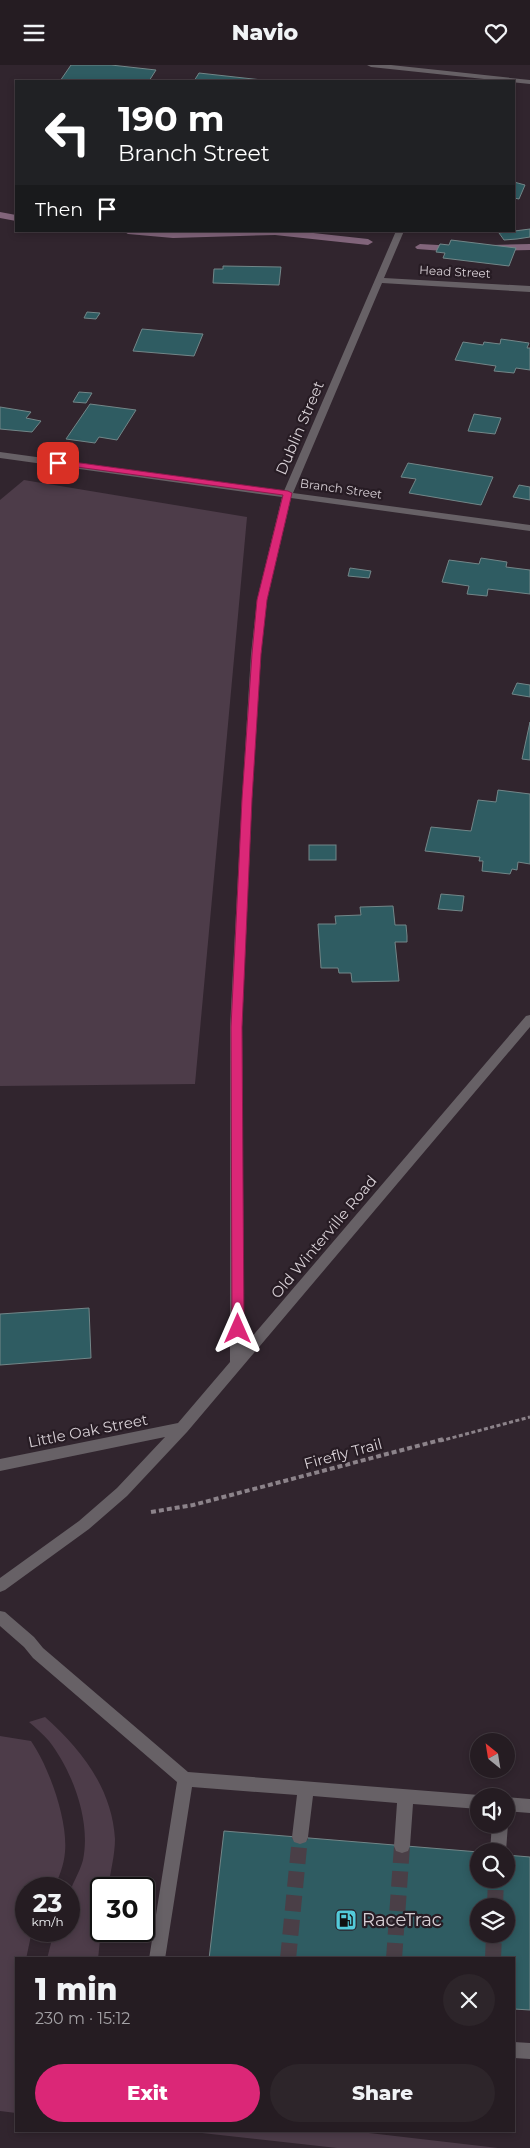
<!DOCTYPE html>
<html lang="en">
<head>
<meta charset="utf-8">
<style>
  body { margin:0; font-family:Montserrat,sans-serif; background:#2d252a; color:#f1f3f6; height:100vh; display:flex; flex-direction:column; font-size:19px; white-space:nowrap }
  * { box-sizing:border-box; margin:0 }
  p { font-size:16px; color:#a3a1a5 }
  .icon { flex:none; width:28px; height:28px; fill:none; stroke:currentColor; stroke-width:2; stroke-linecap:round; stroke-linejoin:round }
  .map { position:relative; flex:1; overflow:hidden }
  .sheet { position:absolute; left:15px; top:1892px; width:500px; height:175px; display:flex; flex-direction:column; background:#251c22; border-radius:0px; box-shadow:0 2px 8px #0003,0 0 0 1px #423a40 }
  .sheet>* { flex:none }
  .banner { position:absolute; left:15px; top:15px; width:500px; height:152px; border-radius:0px; box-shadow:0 2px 8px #0003,0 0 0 1px #423a40; background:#202124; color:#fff; overflow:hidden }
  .needle { width:32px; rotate:330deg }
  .buttons { position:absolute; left:470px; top:1668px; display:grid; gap:10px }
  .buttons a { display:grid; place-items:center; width:45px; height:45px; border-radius:50%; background:#251c22; box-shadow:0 2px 8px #0003,0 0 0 1px #423a40; font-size:25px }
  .speed { position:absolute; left:15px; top:1812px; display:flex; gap:10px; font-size:25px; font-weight:700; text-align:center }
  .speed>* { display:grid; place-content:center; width:65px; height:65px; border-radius:50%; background:#251c22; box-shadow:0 2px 8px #0003,0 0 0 1px #423a40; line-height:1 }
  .speed small { font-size:12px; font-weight:400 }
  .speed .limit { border:2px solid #111; border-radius:8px; background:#fff; color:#111 }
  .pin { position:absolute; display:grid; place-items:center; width:42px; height:42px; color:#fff; margin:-21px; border-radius:10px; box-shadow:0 2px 8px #0006 }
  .me { position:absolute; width:55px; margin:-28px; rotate:0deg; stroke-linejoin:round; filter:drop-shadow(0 0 4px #0008) }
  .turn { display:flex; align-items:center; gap:18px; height:105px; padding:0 20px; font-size:22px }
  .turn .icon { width:65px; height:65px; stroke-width:2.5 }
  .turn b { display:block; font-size:35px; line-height:42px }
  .then { display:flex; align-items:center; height:48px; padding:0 20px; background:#0003; gap:10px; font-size:19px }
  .round { display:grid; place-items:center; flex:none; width:52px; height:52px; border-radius:26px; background:#2d252a }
  .overview { display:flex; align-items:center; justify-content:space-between; height:85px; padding:0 20px }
  h1 { font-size:30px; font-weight:800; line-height:38px }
  .button { display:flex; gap:10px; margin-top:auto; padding:10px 20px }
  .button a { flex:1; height:58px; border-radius:30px; background:#db2777; color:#fff; font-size:20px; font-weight:800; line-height:58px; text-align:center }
  .button a+a { background:#2d252a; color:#f1f3f6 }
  header { display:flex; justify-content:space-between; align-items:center; height:65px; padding:0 20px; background:#251c22; font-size:22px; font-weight:800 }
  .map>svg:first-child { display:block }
  .green { fill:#4d3c49 }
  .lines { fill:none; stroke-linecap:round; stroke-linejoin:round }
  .stream { fill:#82657b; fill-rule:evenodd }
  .building { fill:#2f5c62; stroke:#728688; fill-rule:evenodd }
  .minor-tunnel { stroke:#4a3f47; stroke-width:16; stroke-dasharray:16 8; stroke-linecap:butt }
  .path-far1 { stroke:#8c838a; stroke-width:3; stroke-dasharray:4 2.5; stroke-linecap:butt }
  .path { stroke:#8c838a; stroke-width:4; stroke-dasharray:5 3; stroke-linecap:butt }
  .minor { fill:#676166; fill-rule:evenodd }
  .route { fill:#db2777; stroke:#8e194d }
  .labels { text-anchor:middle; stroke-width:4.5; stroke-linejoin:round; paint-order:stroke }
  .far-street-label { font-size:12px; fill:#d8d0d6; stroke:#271c24 }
  .street-label { font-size:15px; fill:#d8d0d6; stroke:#271c24 }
  .near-poi-label { font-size:18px; fill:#d8d0d6; stroke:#271c24; text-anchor:start }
</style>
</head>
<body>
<header><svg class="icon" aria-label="menu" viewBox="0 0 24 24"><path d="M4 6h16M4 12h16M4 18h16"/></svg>Navio<svg class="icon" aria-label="heart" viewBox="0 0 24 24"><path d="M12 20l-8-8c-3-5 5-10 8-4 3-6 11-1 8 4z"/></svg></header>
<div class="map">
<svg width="530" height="2083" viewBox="0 0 530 2083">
  <rect width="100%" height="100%" fill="#31252e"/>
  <g class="green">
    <polygon points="24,415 247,452 195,1019 0,1021 0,435"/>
    <path d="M45,1652C81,1684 112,1723 115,1774C115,1790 110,1808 108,1824H101V1865L98,1894H47L54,1866H69C69,1855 67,1842 69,1831C70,1822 80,1807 83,1795C91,1756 73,1707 49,1676C43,1669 36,1663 29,1657Z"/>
    <path d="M0,1671L31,1676C49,1702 68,1755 65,1787C64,1800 59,1813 53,1824H26V1866H32L26,1894H16V2048L0,2046Z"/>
    <polygon points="184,2066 352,2066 498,2083 337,2083"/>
  </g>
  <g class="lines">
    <g class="stream">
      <polygon points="0,147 16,150 16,156 0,153"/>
      <polygon points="123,166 295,166 368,174 373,177 368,180 275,170 173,173 128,169"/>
      <polygon points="420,179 456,181 461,184 456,187 417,184 415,182"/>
      <polygon points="530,179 530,185 492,186 487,183 492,180"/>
    </g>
  </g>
  <g class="building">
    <polygon points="71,0 111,0 156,5 149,16 60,16"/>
    <polygon points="199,8 253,14 272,16 194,16"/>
    <polygon points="514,117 525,120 519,134 514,133"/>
    <polygon points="530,164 530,172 517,174 504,175 499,168"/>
    <polygon points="451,175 516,183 509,201 443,193 445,188 436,187 440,179 449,180"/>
    <polygon points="223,201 281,202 279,220 213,218 214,204 223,204"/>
    <polygon points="87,247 100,248 96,254 84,253"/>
    <polygon points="142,264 176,267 203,269 194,291 133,286"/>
    <polygon points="501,274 529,278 527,283 530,283 530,305 516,303 514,308 494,306 496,301 455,295 463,277 483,280 484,277 500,279"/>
    <polygon points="79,327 92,328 86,338 73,337"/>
    <polygon points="90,339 136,345 117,375 99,372 95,378 66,374"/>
    <polygon points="0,342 31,347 26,353 41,356 32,367 0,364"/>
    <polygon points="474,349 501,353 495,369 468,366"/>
    <polygon points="408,398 451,405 493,412 481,440 409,428 416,414 401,412"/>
    <polygon points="519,420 530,422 530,435 513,432"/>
    <polygon points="481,493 507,497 506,502 530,505 530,529 488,524 487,531 467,529 469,521 442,517 449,495 479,499"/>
    <polygon points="350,503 371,506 369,513 348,511"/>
    <polygon points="517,618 530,620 530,632 512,629"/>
    <polygon points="530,657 530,695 522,694"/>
    <polygon points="498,725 530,729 530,799 518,797 517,805 512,804 510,809 482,806 483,796 479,796 480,792 425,786 431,762 471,766 478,735 496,737"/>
    <rect x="309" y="780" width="27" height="15"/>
    <polygon points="441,829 464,831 462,846 438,844"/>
    <polygon points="393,841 395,860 406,860 407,871 407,877 395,877 399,916 352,917 351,908 339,908 338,903 321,903 318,859 336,859 335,851 361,850 360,842"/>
    <polygon points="89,1243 91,1293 0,1300 0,1249"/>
    <path d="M224,1766L479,1787V1814H506V1790L530,1792V1945L514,1944V1894H209ZM479,1841H506V1869H479Z"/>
  </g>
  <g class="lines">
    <g class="minor-tunnel">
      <polyline points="495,1841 496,1814"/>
      <polyline points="288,1894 300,1772"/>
      <polyline points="394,1894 402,1781"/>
      <polyline points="493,1894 494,1869"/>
    </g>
    <polyline class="path-far1" points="440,1376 530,1352"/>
    <polyline class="path" points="151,1447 193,1440 444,1374"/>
    <g class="minor">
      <polygon points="367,0 391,0 530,15 530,19 371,2"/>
      <polygon points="396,166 404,166 384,213 530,221 530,227 382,218 293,428 530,460 530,466 291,433 267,535 261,589 252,734 242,962 244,1281 526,951 530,950 530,962 187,1367 127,1431 89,1464 5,1525 0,1527 0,1513 79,1456 117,1423 165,1372 0,1406 0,1394 178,1358 230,1297 230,962 242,734 251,589 257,535 282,432 0,393 0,387 284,426"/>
      <polygon points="0,1546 5,1547 34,1572 43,1583 188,1707 479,1730 483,1731 479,1731 479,1744 413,1739 410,1781 408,1786 402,1788 396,1786 394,1781 397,1738 313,1731 308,1772 306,1777 300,1779 294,1777 292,1772 297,1730 192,1722 165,1894 149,1894 177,1717 33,1593 24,1582 0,1561"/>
      <polygon points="506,1732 530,1734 530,1748 506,1746"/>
      <polygon points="506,1755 508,1759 506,1786 490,1786 492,1759 506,1759"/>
      <polygon points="514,1977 530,1978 530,1994 514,1993"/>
    </g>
  </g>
  <polygon class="route" points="58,395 288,426 292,428 267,535 261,589 252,734 242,962 244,1264 243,1267 234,1267 232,1264 231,962 242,734 252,589 257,535 283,430 55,399 55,396"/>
  <defs>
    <g id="fuel-square" transform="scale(1.125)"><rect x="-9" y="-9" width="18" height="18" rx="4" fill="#53cbda" stroke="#271c24"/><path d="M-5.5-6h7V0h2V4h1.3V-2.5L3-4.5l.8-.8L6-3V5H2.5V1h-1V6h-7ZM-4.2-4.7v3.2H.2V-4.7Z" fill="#111"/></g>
  </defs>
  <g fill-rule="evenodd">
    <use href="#fuel-square" x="346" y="1855"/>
  </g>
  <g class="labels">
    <g class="far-street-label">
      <text transform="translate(455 207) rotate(3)" y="4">Head Street</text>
      <text transform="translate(341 424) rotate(8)" y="4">Branch Street</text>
    </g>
    <g class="street-label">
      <text transform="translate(300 363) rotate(-67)" y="5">Dublin Street</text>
      <text transform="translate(324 1172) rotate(-50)" y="5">Old Winterville Road</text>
      <text transform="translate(88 1366) rotate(-11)" y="5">Little Oak Street</text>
      <text transform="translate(343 1389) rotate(-15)" y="5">Firefly Trail</text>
    </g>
    <g class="near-poi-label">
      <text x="362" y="1861">RaceTrac</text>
    </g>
  </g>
</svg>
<div class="buttons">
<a><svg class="needle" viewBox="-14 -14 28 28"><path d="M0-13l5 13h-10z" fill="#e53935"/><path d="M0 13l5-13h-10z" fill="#a3a1a5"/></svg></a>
<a><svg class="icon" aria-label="sound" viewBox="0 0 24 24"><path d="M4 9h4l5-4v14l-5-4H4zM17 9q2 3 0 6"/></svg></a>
<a><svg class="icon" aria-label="search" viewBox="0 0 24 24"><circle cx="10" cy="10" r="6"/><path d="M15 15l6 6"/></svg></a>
<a><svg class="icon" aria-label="layers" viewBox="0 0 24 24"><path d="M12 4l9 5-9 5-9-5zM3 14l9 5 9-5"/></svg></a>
</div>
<div class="speed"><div>23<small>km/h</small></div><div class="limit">30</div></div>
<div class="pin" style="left:58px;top:398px;background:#d93025"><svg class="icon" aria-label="arrive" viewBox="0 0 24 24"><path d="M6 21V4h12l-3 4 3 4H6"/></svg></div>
<svg class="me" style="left:238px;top:1264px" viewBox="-20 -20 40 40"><path d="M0-17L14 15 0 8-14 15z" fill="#db2777" stroke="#fff" stroke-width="4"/></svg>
<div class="banner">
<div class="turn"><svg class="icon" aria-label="left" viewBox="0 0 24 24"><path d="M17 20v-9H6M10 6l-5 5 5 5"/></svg><div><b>190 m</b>Branch Street</div></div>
<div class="then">Then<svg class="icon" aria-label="arrive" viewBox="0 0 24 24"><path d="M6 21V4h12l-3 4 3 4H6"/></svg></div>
</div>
<section class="sheet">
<div class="overview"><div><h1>1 min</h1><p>230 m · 15:12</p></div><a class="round"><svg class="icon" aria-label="close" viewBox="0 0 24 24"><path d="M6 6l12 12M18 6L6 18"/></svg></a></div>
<div class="button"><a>Exit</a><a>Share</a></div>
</section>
</div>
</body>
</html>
